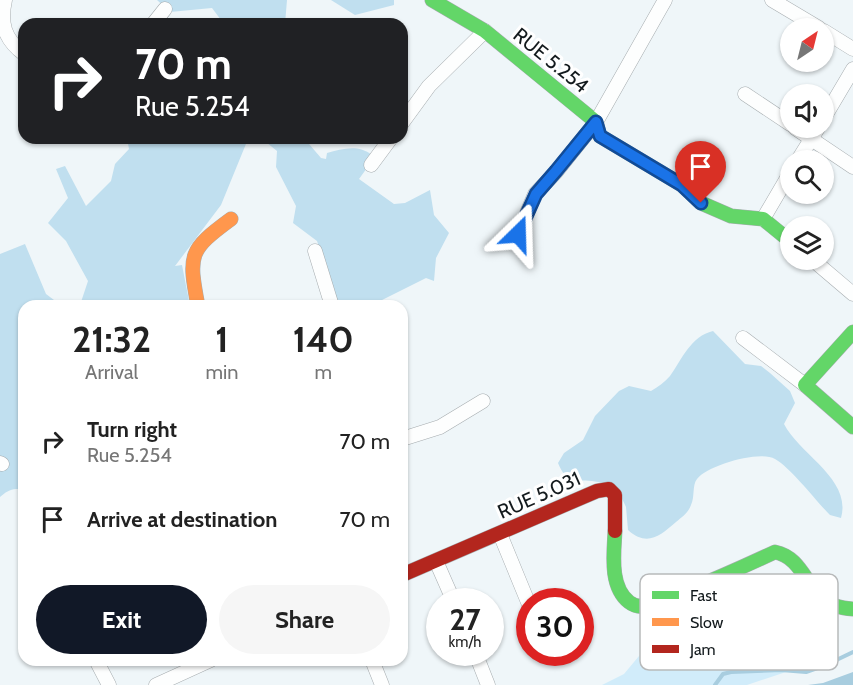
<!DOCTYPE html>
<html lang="en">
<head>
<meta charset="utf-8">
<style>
  body { margin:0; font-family:Cabin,sans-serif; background:#f6f6f6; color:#222; height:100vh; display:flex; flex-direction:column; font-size:22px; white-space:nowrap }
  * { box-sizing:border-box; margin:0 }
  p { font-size:20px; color:#767676 }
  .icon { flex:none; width:33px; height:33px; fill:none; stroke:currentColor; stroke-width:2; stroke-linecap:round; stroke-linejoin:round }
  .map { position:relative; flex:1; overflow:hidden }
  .details { position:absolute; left:18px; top:300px; width:390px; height:366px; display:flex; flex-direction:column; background:#fff; border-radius:18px; box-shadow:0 2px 4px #0004 }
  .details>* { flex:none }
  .guide { position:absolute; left:18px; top:18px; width:390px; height:126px; border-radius:18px; box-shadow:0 2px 4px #0004; background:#202124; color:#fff; overflow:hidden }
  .needle { width:39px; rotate:35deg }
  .fabs { position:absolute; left:780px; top:18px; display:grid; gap:12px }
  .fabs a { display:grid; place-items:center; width:54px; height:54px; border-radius:50%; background:#fff; box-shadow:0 2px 4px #0004; font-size:30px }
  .speed { position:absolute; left:426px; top:588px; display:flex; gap:12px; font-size:30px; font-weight:700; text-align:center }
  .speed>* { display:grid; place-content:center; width:78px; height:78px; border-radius:50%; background:#fff; box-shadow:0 2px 4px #0004; line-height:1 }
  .speed small { font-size:15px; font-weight:400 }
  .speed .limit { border:9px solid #d22; background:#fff; color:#111 }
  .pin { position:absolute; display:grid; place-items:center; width:51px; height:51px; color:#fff; margin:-62px -26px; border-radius:50% 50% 50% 0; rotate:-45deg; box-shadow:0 0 6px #0007 }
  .pin .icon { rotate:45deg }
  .me { position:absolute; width:66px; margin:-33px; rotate:22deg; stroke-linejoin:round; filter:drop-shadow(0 0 4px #0008) }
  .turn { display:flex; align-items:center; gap:21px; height:126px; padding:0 18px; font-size:27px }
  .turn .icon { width:78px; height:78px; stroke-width:2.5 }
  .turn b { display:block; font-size:42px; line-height:51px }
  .eta { display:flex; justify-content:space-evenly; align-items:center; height:102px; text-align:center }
  .eta b { font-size:36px; font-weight:700; line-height:42px }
  .cta { display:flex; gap:12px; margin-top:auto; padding:12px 18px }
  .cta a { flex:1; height:69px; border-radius:36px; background:#111827; color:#fff; font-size:24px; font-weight:700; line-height:69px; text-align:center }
  .cta a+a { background:#f6f6f6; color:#222 }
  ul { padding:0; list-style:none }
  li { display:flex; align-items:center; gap:18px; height:78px; padding:0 18px }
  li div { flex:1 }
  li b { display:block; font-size:22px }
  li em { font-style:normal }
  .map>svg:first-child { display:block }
  .green { fill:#d1ecfa }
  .forest { fill:#c0dfef }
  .water { fill:#a8cddf }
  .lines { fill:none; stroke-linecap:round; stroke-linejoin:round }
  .stream { stroke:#a8cddf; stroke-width:4 }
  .street-casing { stroke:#a6acaf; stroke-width:15 }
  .fast-casing { stroke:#a6acaf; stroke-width:15 }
  .slow-casing { stroke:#a6acaf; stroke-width:15 }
  .jam-casing { stroke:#a6acaf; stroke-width:15 }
  .street { stroke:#fdfefe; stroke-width:14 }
  .fast { stroke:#63d668; stroke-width:14 }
  .slow { stroke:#ff974d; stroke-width:14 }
  .jam { stroke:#b3261e; stroke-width:14 }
  .route-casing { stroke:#114b97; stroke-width:15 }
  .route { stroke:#1a73e8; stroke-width:10 }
  .labels { text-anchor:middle; stroke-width:6; stroke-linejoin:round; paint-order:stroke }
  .street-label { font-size:20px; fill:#131a1d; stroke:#fff }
  .key { fill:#fff; stroke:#b8babb; stroke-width:1.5 }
  .key-label { font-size:16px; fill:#131a1d }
</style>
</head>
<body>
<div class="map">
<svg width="853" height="685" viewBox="0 0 853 685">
  <rect width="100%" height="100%" fill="#eff6f9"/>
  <polygon class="green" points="713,588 720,588 741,598 761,651 769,659 801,667 747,685 602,685 624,674 674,614"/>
  <g class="forest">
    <polygon points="157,0 287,0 285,24 224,24 212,8 170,12"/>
    <polygon points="331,0 394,0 394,5 355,15"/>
    <polygon points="127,138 251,138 248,139 221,205 175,266 182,265 190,306 75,306 80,305 88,281 66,241 48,223 68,198 56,169 65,166 86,206 111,181 115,164 129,149"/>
    <path d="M261,138H304L321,158L326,159L327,153C342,149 358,144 372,155V161L359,179L394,204L405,203L430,190L434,215L449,233L436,258L434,281L426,278L380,301L377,306H339L317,241L293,223L296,206L276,167L277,151Z"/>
    <path d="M25,244L46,294L62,306H24V491C14,486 7,491 0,497V254Z"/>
    <path d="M713,331L745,364L761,366L770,373L790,391L795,403L784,424C800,455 852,479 841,518L830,515C816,501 791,468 775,459C760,450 708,465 697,479C692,485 695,497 691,505C688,513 682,517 676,522C660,536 647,547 628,530L626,507L616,486C608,484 600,482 592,481C572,480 567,484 558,463L564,453L583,440L595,416L619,391L629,386L651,391C658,387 665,382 670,376C682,359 691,336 713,331Z"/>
  </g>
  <polygon class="water" points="853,672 853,685 808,685 823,683"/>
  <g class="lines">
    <polyline class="stream" points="715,685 723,674 731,672 781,670 806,672 826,665 853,652"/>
    <g class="street-casing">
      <g id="street">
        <path d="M5,0C0,23 4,39 24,54"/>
        <polyline points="772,0 819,28"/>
        <polyline points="153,24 165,9"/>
        <polyline points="824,31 853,49"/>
        <polyline points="745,94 790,124"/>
        <polyline points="824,118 853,69"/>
        <polyline points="402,123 429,86 485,31"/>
        <polyline points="795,128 853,167"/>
        <polyline points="798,160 818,128"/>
        <polyline points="371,165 391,138"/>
        <polyline points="763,219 790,173"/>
        <polyline points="518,234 535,194 556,172 596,122 665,0"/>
        <polyline points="315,251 332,306"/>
        <polyline points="813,260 853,294"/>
        <polyline points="743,338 805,385"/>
        <polyline points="402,439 440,427 483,401"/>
        <polyline points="0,463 2,464"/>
        <polyline points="500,534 530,607"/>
        <polyline points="436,561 454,602"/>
        <polyline points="475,652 488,685"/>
        <polyline points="96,660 109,685"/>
        <polyline points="372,660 382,685"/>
        <polyline points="156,685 211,660"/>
      </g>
    </g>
    <g class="fast-casing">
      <g id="fast">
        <polyline points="432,0 485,31 596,122 600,136 682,185 701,203 731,216 763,219 790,241"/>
        <polyline points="853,332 805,385 853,427"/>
        <path d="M615,531C614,553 609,586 629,602C634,606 640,607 646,606C660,604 673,596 686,591C716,579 745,566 775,552C800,557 805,583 822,598C831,606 841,608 853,609"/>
      </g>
    </g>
    <g class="slow-casing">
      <path id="slow" d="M198,306C188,254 189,250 231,219"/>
    </g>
    <g class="jam-casing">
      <polyline id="jam" points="402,575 597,491 609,489 615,495 615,531"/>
    </g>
    <use href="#street" class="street"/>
    <use href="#fast" class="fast"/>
    <use href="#slow" class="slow"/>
    <use href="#jam" class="jam"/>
  </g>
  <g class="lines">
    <g class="route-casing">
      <polyline id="route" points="518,234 536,194 556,171 596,122 600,136 682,185 701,203"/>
    </g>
    <use href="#route" class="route"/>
  </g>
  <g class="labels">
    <g class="street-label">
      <text transform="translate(551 60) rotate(39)" y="7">RUE 5.254</text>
      <text transform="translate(539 495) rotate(-24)" y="7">RUE 5.031</text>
    </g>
  </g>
  <rect x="640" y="574" width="198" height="96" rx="9" class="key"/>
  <rect x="652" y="591" width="27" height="8" fill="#63d668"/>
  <rect x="652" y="618" width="27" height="8" fill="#ff974d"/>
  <rect x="652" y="645" width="27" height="8" fill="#b3261e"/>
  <g class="key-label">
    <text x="690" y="601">Fast</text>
    <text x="690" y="628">Slow</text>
    <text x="690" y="655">Jam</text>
  </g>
</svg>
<div class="fabs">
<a><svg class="needle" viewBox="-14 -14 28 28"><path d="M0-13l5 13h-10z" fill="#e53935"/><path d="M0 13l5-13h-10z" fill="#767676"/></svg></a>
<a><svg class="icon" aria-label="sound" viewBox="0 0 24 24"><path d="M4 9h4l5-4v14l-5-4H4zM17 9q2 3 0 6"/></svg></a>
<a><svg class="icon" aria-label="search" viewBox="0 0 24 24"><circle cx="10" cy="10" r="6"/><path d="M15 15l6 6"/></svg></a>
<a><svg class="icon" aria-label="layers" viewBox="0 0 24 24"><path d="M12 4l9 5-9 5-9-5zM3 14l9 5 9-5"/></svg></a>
</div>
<div class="speed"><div>27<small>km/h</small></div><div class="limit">30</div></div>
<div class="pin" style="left:701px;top:203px;background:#d93025"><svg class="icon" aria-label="arrive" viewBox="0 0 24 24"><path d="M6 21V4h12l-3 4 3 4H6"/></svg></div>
<svg class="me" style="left:518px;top:234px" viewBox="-20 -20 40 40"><path d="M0-17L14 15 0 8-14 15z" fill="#1a73e8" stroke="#fff" stroke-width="4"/></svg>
<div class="guide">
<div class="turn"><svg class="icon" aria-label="right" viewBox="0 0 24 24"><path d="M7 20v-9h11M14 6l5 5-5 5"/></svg><div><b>70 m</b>Rue 5.254</div></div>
</div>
<section class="details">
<div class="eta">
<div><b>21:32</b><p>Arrival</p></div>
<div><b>1</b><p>min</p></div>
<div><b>140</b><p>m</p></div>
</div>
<ul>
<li><svg class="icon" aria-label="right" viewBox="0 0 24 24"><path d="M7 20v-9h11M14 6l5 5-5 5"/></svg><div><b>Turn right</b><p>Rue 5.254</p></div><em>70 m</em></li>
<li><svg class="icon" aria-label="arrive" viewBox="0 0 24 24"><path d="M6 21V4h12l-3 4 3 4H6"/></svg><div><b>Arrive at destination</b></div><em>70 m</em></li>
</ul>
<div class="cta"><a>Exit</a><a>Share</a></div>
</section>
</div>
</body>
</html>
